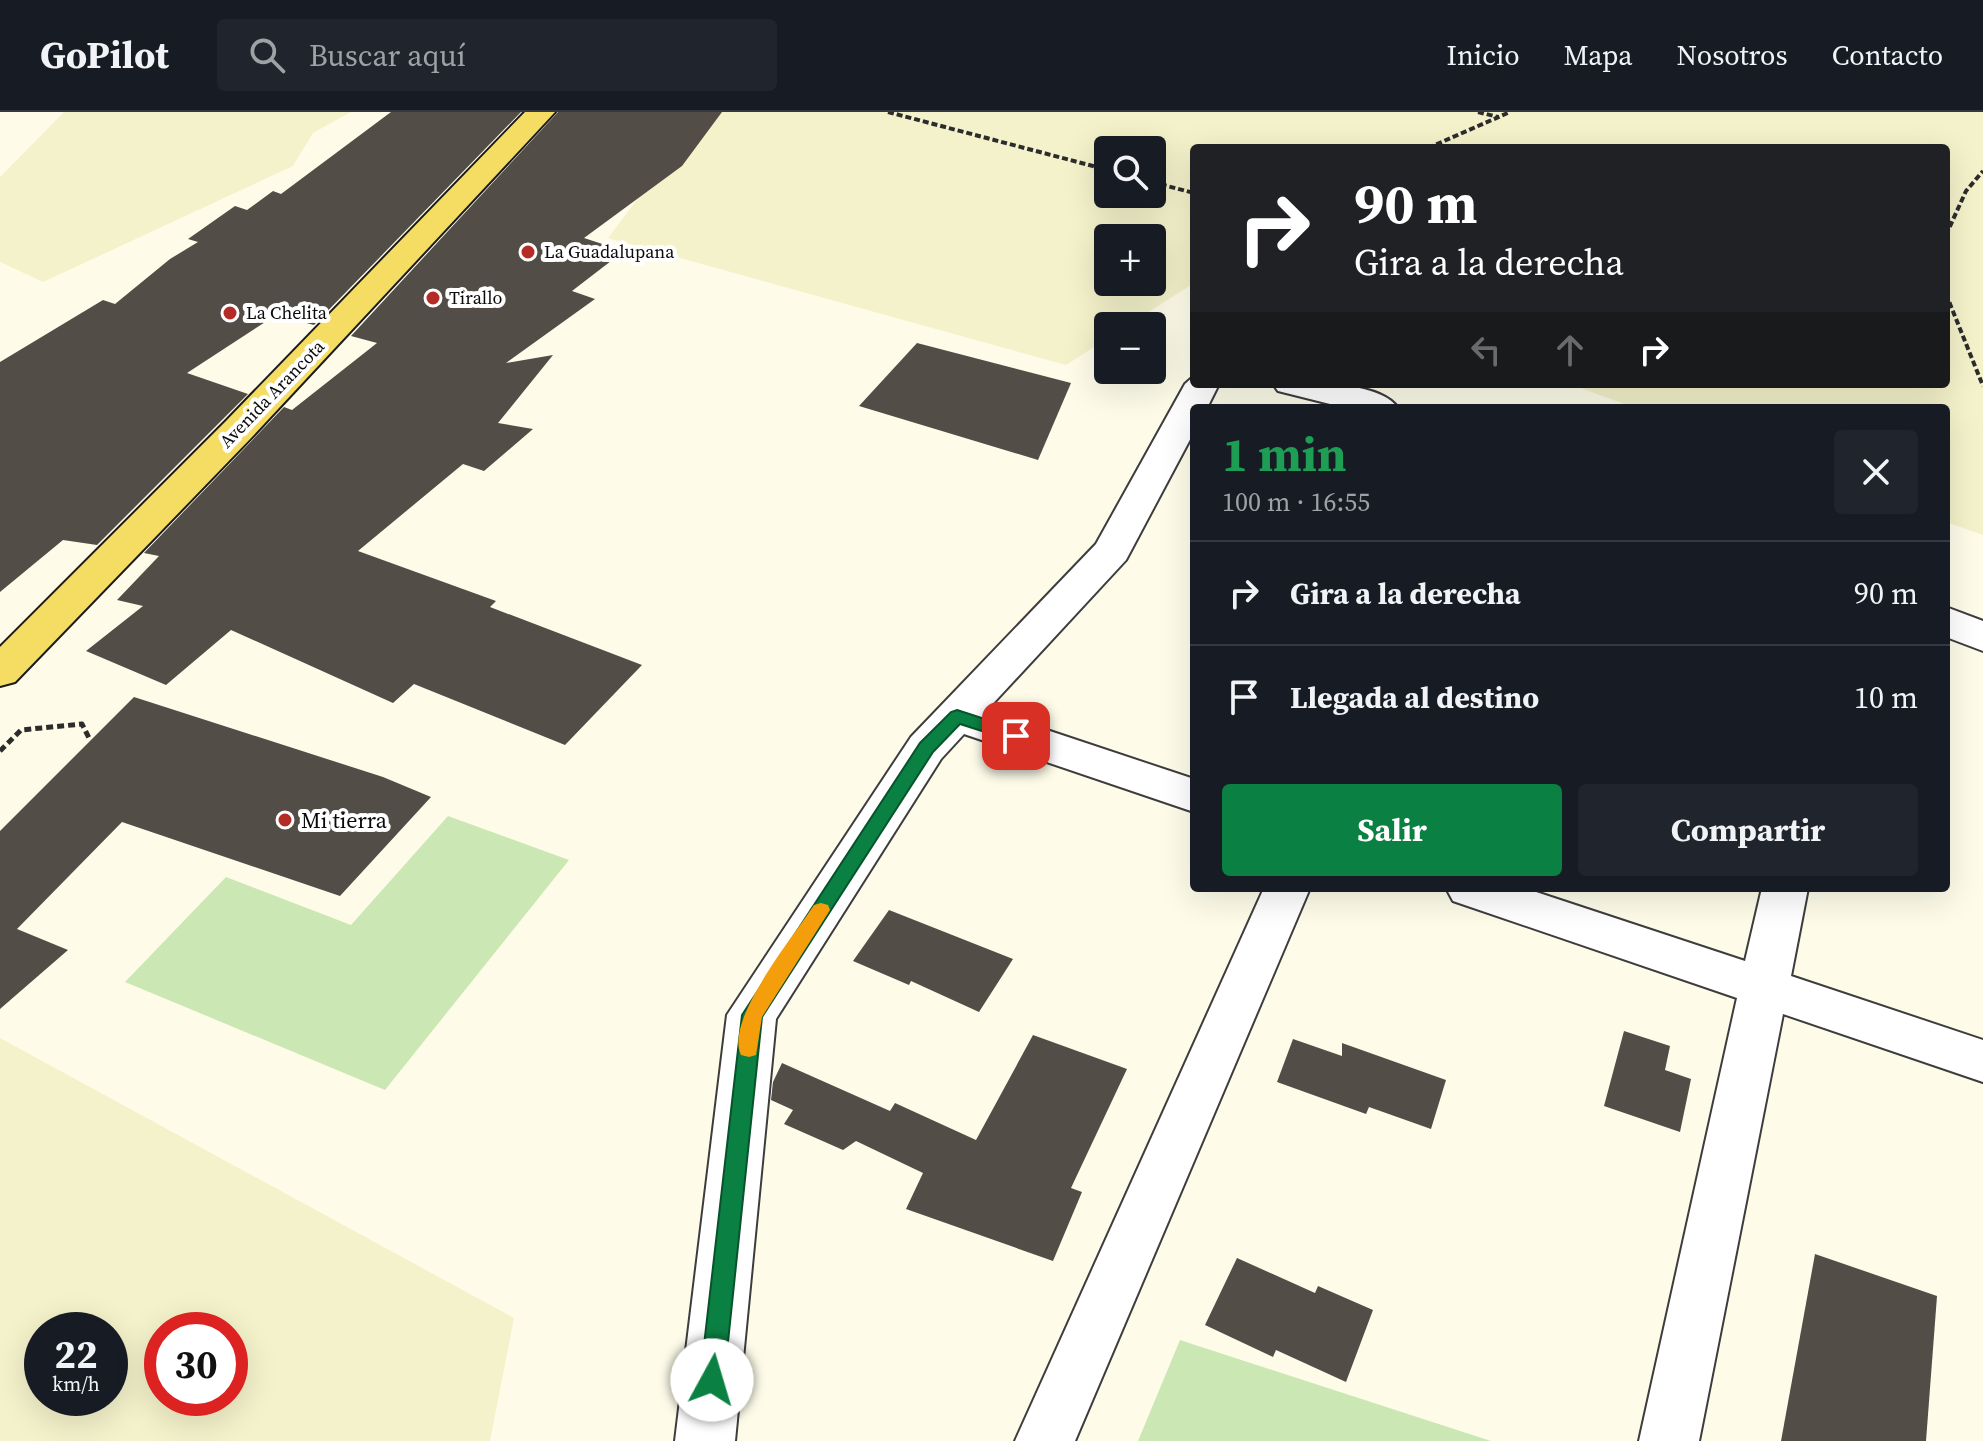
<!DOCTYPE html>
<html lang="es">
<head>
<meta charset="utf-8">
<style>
  body { margin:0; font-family:"Source Serif 4",serif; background:#20242c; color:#f1f3f6; height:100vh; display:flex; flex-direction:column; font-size:30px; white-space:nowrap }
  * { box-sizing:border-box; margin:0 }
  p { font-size:26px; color:#9ea1a6 }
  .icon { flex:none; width:44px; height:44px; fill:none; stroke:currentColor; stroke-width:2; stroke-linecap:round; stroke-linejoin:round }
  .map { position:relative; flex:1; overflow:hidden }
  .drawer { position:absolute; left:1190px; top:292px; width:760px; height:488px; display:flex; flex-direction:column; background:#171b24; border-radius:8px; box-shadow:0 8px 32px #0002 }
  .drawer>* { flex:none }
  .hud { position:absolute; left:1190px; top:32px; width:760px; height:244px; border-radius:8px; box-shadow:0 8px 32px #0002; background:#202124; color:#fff; overflow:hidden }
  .buttons { position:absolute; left:1094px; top:24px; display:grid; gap:16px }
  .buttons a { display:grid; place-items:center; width:72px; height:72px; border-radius:8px; background:#171b24; box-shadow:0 8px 32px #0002; font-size:40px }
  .speed { position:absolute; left:24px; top:1200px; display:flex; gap:16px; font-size:40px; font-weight:700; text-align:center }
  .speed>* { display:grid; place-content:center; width:104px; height:104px; border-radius:50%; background:#171b24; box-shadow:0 8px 32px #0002; line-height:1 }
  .speed small { font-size:20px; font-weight:400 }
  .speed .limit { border:12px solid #d22; background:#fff; color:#111 }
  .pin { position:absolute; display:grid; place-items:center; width:68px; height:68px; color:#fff; margin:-34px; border-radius:16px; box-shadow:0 4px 12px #0006 }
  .me { position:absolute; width:88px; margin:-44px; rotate:6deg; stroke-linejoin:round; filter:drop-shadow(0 0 6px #0008) }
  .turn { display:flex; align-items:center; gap:28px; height:168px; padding:0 32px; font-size:36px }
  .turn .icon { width:104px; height:104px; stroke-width:2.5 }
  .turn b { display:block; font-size:56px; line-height:68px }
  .lanes { display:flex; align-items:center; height:76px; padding:0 32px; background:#0003; justify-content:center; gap:40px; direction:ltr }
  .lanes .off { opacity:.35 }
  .round { display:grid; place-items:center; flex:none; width:84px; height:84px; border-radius:8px; background:#20242c }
  .headline { display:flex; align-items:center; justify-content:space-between; height:136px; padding:0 32px }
  h1 { font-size:48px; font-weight:700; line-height:60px; color:#1e9e55 }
  .action { display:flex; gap:16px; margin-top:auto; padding:16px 32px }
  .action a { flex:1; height:92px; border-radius:8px; background:#0b8043; color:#fff; font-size:32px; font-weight:700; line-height:92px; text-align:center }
  .action a+a { background:#20242c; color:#f1f3f6 }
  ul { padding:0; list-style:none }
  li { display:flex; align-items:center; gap:24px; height:104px; padding:0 32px; border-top:2px solid #363941 }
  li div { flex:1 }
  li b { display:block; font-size:30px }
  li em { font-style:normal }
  header { display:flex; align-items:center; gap:48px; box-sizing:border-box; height:112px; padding:0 40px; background:#171b24; border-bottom:2px solid #363941 }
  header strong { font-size:38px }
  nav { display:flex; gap:44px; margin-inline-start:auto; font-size:28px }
  .search { width:560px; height:72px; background:#20242c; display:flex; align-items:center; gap:20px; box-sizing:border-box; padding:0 28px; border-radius:8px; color:#9ea1a6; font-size:30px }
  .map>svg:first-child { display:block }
  .farmland { fill:#f3f2ca; fill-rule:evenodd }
  .green { fill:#cbe7b4 }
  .building { fill:#534d47 }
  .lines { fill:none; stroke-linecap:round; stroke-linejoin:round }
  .street-casing { stroke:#3d3d3d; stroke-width:4 }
  .primary-casing { stroke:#1b1b1b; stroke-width:4 }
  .path-far1 { stroke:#2c2c2c; stroke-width:4; stroke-dasharray:6 3; stroke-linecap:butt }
  .path { stroke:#2c2c2c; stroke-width:5; stroke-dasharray:7 4; stroke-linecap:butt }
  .street { fill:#fff; fill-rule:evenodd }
  .primary { fill:#f5dc62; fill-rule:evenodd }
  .route { fill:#0b8043; stroke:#07532c; stroke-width:2 }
  .slow { fill:#f59e0b }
  .poi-dot { fill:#b52c27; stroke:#fff; stroke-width:3 }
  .labels { text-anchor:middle; stroke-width:8; stroke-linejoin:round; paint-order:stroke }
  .far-poi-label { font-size:18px; fill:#0a0a0a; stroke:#fff; text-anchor:start }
  .far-street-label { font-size:18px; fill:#0a0a0a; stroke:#fff }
  .poi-label { font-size:22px; fill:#0a0a0a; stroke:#fff; text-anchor:start }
</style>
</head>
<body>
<header>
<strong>GoPilot</strong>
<div class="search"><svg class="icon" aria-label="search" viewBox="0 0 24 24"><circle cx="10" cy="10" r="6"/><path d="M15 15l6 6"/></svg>Buscar aquí</div>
<nav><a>Inicio</a><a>Mapa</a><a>Nosotros</a><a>Contacto</a></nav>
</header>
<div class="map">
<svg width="1983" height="1329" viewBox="0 0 1983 1329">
  <rect width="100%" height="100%" fill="#fefce9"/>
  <g class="farmland">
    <polygon points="64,0 351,0 313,21 293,54 43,170 0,150 0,65"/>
    <path d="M703,0H1983V423L1946,410V296H1635L1570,272H1946V36H1194V171L1127,214H1108V226L1066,253L608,126ZM1108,38H1152V82H1108ZM1108,126H1152V170H1108Z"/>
    <path d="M0,926L514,1206L490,1329H0ZM110,1218V1286H42V1218ZM230,1218V1286H162V1218Z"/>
  </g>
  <g class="green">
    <polygon points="448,704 569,748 385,978 125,870 226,765 351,813"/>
    <polygon points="1180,1228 1491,1329 1138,1329"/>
  </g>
  <g class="building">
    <polygon points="391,0 521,0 314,213 276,203 187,261 248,282 97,433 63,428 0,480 0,250 103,188 115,192 170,147 198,130 188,127 235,94 247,98 273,79 281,82"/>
    <polygon points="558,0 722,0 682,54 584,126 624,139 572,179 595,187 506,251 553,243 498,311 533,317 484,359 463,352 358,439 496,489 490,495 642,553 565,633 414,572 393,591 231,518 166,573 86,539 143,494 117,488 159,444 144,441 284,295 292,298 377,231 351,224"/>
    <polygon points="917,231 1071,271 1038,348 859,294"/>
    <polygon points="134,585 383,665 431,685 340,784 122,710 17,817 68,838 0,897 0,719"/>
    <polygon points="889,798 1013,847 979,900 911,869 909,873 853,849"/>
    <polygon points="1624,919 1670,934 1665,958 1691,967 1680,1020 1604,994"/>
    <polygon points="1033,923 1127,957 1071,1076 1082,1080 1053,1149 906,1097 923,1061 856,1029 843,1038 784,1012 793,998 771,988 773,970 782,951 890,999 895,991 976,1028"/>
    <polygon points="1293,927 1342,944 1342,931 1446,968 1431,1017 1369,995 1366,1002 1277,970"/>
    <polygon points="1815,1142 1937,1184 1926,1329 1781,1329"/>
    <polygon points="1237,1146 1315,1181 1318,1174 1373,1198 1346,1270 1276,1238 1273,1245 1205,1213"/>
  </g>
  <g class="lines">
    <g class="street-casing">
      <g id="street">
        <polygon points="1194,264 1194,272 1219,272 1207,296 1194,296 1194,320 1126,448 987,598 1194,667 1194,700 964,622 941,647 776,907 735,1329 675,1329 727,903 911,625 1096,432 1185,272"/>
        <path d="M1273,272C1304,272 1378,267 1398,296H1346L1278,279Z"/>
        <polygon points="1946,495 1983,509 1983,539 1946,525"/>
        <polygon points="1264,776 1310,776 1075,1329 1015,1329"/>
        <polygon points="1446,776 1524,776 1745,849 1762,776 1808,776 1791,864 1983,928 1983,970 1783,902 1699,1329 1639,1329 1737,886 1453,789"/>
      </g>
    </g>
    <g class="primary-casing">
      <polygon id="primary" points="525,0 555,0 252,325 15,570 0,574 0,535 226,309"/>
    </g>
    <g class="path-far1">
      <polyline points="888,0 1108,58"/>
      <polyline points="1478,0 1498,5"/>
      <polyline points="1428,36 1510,0"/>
      <polyline points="1152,70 1194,81"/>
      <polyline points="1946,123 1966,79 1983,59"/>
      <polyline points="1946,182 1983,274"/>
    </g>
    <polyline class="path" points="0,639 21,618 82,612 90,628"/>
    <use href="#street" class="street"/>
    <use href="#primary" class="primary"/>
  </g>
  <polygon class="route" points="957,598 1022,619 1025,624 1016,630 960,612 933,640 762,905 724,1268 720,1276 712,1280 703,1276 700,1268 742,903 920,631 951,600"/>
  <path class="slow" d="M821,791L828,793L830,798L762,905L756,943L749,945L741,943C724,908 794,824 814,793Z"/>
  <g class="poi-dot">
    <circle cx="528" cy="140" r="8"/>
    <circle cx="433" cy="186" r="8"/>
    <circle cx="230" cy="201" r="8"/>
    <circle cx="285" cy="708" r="8"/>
  </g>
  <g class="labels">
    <g class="far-poi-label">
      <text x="544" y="146">La Guadalupana</text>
      <text x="449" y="192">Tirallo</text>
      <text x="246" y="207">La Chelita</text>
    </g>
    <g class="far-street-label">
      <text transform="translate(272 282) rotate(-46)" y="6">Avenida Arancota</text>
    </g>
    <g class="poi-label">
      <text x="301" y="716">Mi tierra</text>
    </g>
  </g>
</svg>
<div class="buttons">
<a><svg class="icon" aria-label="search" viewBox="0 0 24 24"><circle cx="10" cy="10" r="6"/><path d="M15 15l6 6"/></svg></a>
<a>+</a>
<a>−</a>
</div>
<div class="speed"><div>22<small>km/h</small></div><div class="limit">30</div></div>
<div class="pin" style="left:1016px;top:624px;background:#d93025"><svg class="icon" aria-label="arrive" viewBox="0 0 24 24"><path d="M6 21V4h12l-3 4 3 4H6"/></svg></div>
<svg class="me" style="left:712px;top:1268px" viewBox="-20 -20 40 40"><circle r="19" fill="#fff"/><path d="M0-13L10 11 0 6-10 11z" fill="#0b8043"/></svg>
<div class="hud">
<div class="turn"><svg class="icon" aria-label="right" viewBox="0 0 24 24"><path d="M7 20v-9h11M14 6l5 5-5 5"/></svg><div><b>90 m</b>Gira a la derecha</div></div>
<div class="lanes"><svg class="icon off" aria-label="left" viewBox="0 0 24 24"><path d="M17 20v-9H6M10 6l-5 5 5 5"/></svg><svg class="icon off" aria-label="ahead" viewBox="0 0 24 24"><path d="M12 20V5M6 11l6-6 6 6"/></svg><svg class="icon" aria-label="right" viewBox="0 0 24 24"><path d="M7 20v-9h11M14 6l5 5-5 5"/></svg></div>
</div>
<section class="drawer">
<div class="headline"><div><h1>1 min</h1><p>100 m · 16:55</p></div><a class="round"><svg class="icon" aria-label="close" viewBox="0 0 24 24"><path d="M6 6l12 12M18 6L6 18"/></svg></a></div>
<ul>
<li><svg class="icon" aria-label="right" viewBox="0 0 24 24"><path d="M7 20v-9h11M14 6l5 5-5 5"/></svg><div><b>Gira a la derecha</b></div><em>90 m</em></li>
<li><svg class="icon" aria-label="arrive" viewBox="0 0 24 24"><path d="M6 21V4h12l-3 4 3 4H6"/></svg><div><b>Llegada al destino</b></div><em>10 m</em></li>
</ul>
<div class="action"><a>Salir</a><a>Compartir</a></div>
</section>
</div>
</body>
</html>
